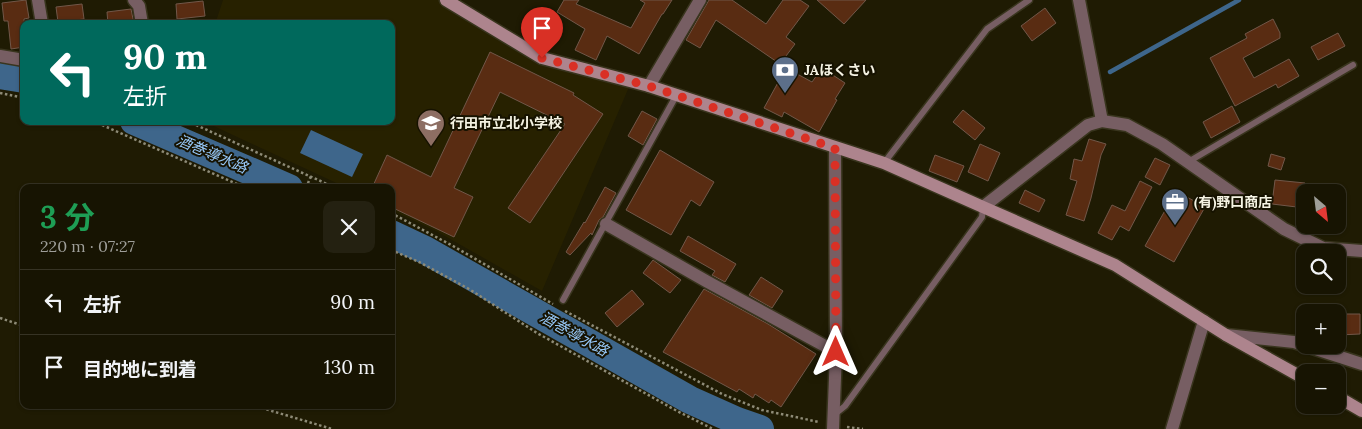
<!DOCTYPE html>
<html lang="ja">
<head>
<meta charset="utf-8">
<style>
  body { margin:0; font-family:Lora,"Noto Sans JP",serif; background:#242111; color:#f1f3f6; height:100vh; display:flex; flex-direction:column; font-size:19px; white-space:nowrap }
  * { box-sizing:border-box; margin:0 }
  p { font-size:16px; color:#9e9e99 }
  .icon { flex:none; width:28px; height:28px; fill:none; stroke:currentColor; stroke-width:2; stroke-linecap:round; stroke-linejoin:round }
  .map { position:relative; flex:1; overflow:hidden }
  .side { position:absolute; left:20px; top:184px; width:375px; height:225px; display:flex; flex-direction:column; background:#171402; border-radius:10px; box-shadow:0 1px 4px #0004,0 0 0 1px #363324 }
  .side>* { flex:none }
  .hud { position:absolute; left:20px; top:20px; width:375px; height:105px; border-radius:10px; box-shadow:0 1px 4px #0004,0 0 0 1px #363324; background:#00695c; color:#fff; overflow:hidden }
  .needle { width:32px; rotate:152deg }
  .buttons { position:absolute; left:1296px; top:184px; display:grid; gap:10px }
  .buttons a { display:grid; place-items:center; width:50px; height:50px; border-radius:10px; background:#171402; box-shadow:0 1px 4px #0004,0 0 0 1px #363324; font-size:25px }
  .pin { position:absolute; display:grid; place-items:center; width:42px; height:42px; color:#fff; margin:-51px -21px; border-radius:50% 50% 50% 0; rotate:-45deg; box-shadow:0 0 5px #0007 }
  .pin .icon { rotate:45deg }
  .me { position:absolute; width:55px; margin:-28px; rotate:0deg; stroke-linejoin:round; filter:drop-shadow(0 0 4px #0008) }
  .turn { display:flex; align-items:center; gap:18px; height:105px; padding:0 20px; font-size:22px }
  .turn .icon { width:65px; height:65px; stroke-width:2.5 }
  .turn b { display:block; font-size:35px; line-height:42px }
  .round { display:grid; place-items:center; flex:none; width:52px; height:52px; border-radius:10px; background:#242111 }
  .headline { display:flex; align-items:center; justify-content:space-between; height:85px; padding:0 20px }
  h1 { font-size:30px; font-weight:700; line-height:38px; color:#1e9e55 }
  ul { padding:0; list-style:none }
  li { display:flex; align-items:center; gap:15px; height:65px; padding:0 20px; border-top:1px solid #363324 }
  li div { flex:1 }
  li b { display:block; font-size:19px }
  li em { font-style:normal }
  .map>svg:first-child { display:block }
  .built { fill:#272100 }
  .water { fill:#3e668b }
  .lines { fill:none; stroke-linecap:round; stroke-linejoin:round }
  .stream { stroke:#3e668b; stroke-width:4.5 }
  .river { stroke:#3e668b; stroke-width:28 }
  .building { fill:#592c12; stroke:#715749 }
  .lane-casing { stroke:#39351e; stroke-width:9 }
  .street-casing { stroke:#39351e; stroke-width:15 }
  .secondary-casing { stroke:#39351e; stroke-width:15 }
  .path { stroke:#8e8b77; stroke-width:2.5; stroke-dasharray:2.5 2.5; stroke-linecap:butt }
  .lane { stroke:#775e63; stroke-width:6 }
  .street { stroke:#775e63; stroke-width:12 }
  .secondary { stroke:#ad848d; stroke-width:12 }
  .route { stroke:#d93025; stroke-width:9; stroke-dasharray:0 16.2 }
  .labels { text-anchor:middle; stroke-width:4; stroke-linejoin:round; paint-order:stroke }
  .poi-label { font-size:14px; font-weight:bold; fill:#f5f3e3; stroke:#161200; text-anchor:start }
  .water-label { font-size:15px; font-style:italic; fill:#96c7f6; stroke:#161200 }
</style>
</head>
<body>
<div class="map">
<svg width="1362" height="429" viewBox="0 0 1362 429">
  <rect width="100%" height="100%" fill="#1f1b03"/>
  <polygon class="built" points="223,0 440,0 546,62 629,87 542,291 436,231 391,210 391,188 345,187 203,121 391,121 391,24 215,24"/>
  <polygon class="water" points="311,130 363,154 352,177 300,153"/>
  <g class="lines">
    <polyline class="stream" points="1110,72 1239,0"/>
    <g class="river">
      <polyline points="0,75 24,79"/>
      <polyline points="134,121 289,188"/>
      <polyline points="391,234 425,250 690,400 737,421 760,429"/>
    </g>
  </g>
  <g class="building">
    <polygon points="26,0 29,18 24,19 24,47 11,49 8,21 4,21 2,3"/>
    <polygon points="564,0 579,0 576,4 631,28 645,3 640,0 672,0 663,14 662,14 639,54 607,36 596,60 575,50 585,29 557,12"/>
    <polygon points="709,0 732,0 766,24 783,0 800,0 809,6 786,37 795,44 780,64 716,20 700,48 686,40"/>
    <polygon points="817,0 866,0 844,24"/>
    <polygon points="203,1 205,16 177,19 176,4"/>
    <polygon points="82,4 84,19 58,22 56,7"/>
    <polygon points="1045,8 1056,23 1032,41 1021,26"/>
    <polygon points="131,9 134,24 108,24 107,12"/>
    <polygon points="1273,19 1280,33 1280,38 1243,58 1254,78 1289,59 1299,76 1278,88 1276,84 1235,106 1210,58 1247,38 1245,34"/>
    <polygon points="1338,33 1345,46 1318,60 1311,47"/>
    <polygon points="490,52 574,93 573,95 603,114 530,223 508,208 565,124 500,92 454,188 473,197 454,237 391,207 391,188 372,188 387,155 431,177"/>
    <polygon points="786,68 812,82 822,68 845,83 835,99 837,100 819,132 784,112 782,117 764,108"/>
    <polygon points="1232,106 1240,122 1211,138 1203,122"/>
    <polygon points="963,110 985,128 975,140 953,122"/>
    <polygon points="642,111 657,119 643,145 628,136"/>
    <polygon points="1089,139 1106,144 1101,155 1091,198 1084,221 1066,215 1077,181 1070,179 1074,159 1082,161"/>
    <polygon points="980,144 1000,153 988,181 968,172"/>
    <polygon points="660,150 714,182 700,206 691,200 671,235 626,210"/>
    <polygon points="1271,154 1285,158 1281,170 1268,166"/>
    <polygon points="935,155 964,166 957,182 929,171"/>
    <polygon points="1155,158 1170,165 1160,185 1145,177"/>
    <polygon points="1275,180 1305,183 1305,208 1272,204"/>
    <polygon points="1140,181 1152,187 1129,231 1120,226 1112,240 1098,233 1112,205 1125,211"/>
    <polygon points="605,187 616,193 603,217 599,220 592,235 591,233 570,255 566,252 584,222 585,223"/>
    <polygon points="1025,190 1045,200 1039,212 1019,203"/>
    <polygon points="1176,191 1205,207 1174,262 1145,246"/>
    <polygon points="688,236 736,264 725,282 712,275 715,271 680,251"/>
    <polygon points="653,260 681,280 670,293 643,273"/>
    <polygon points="761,277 783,291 772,308 749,295"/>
    <polygon points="704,289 768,324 816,354 781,407 771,400 769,403 755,394 753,398 739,389 737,392 663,352"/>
    <polygon points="632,290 644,304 617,327 605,313"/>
    <polygon points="1338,314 1360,314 1360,334 1338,335"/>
  </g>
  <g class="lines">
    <g class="lane-casing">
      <g id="lane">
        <polyline points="1188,162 1353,65"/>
        <polyline points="884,163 987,29 1029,0"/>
        <polyline points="563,300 676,96"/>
        <polyline points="835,414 845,406 982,217 983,207"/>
      </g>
    </g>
    <g class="street-casing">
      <g id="street">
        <polyline points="38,0 42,24"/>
        <polyline points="134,0 139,6 142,24"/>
        <polyline points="1079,0 1102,121"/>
        <polyline points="0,56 24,60"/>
        <polyline points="649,86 700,0"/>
        <polyline points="983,207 1088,125 1102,121 1127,125 1162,144 1284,229 1323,248 1362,251"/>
        <polyline points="606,224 706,281 836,352"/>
        <polyline points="1226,335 1294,342 1362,364"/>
        <polyline points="833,429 836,352 835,148"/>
        <polyline points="1172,429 1204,321"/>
      </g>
    </g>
    <g class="secondary-casing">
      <g id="secondary">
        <polyline points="446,0 542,58 649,86 884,163 983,207 1115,265 1226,335 1305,379"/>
        <polyline points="1338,397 1362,411"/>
      </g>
    </g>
    <g class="path">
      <polyline points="0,93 24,98"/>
      <polyline points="93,121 246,188"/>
      <polyline points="187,121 336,188"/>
      <polyline points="306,188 311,176"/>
      <polyline points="391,213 453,246 553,304"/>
      <polyline points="391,250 419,262 469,289 537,333 677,411 713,429"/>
      <polyline points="565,311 722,394 762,410 819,422"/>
      <polyline points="0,318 24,326"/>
      <polyline points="252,405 332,429"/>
      <polyline points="847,427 863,429"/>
    </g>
    <use href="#lane" class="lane"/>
    <use href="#street" class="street"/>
    <use href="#secondary" class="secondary"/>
  </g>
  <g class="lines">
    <polyline class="route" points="542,58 649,86 835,148 836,352"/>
  </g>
  <defs>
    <g id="bank-pin" transform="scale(1.4375)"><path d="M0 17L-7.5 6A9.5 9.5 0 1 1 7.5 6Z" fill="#5c6f8a" stroke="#161200"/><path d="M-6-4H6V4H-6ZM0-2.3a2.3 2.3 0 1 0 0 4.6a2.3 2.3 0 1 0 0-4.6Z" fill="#fff"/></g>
    <g id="school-pin" transform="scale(1.4375)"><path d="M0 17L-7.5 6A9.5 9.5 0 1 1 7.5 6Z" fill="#8d6e63" stroke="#161200"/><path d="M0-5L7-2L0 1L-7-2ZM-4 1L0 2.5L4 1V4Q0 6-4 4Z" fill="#fff"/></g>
    <g id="office-pin" transform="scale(1.4375)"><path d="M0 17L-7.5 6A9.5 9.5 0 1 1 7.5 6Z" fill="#5c6f8a" stroke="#161200"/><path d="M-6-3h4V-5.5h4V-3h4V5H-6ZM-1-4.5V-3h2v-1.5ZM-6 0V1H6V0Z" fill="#fff"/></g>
  </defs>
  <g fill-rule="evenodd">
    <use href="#bank-pin" x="785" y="70"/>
    <use href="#school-pin" x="431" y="123"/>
    <use href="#office-pin" x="1175" y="202"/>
  </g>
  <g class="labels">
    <g class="poi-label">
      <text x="804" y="75">JAほくさい</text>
      <text x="450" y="128">行田市立北小学校</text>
      <text x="1194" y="207">(有)野口商店</text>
    </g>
    <g class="water-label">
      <text transform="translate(212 154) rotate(23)" y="5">酒巻導水路</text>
      <text transform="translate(574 334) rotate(29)" y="5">酒巻導水路</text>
    </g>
  </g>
</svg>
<div class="buttons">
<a><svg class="needle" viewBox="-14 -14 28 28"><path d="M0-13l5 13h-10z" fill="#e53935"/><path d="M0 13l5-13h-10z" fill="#9e9e99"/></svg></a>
<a><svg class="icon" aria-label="search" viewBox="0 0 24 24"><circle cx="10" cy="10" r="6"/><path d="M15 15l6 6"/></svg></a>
<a>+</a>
<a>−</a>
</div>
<div class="pin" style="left:542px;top:58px;background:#d93025"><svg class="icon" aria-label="arrive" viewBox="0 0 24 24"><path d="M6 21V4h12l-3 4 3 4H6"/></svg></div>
<svg class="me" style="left:836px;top:352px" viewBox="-20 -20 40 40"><path d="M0-17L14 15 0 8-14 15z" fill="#d93025" stroke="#fff" stroke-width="4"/></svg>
<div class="hud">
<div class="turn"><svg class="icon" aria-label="left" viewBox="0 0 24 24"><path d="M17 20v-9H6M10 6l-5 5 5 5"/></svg><div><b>90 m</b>左折</div></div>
</div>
<section class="side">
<div class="headline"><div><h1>3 分</h1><p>220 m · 07:27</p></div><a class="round"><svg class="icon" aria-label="close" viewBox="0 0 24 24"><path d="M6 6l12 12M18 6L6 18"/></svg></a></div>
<ul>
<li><svg class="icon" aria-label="left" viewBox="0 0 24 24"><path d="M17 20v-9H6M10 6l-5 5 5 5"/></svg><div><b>左折</b></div><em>90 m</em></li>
<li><svg class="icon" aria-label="arrive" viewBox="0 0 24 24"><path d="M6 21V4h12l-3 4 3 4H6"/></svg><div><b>目的地に到着</b></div><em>130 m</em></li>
</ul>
</section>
</div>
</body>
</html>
